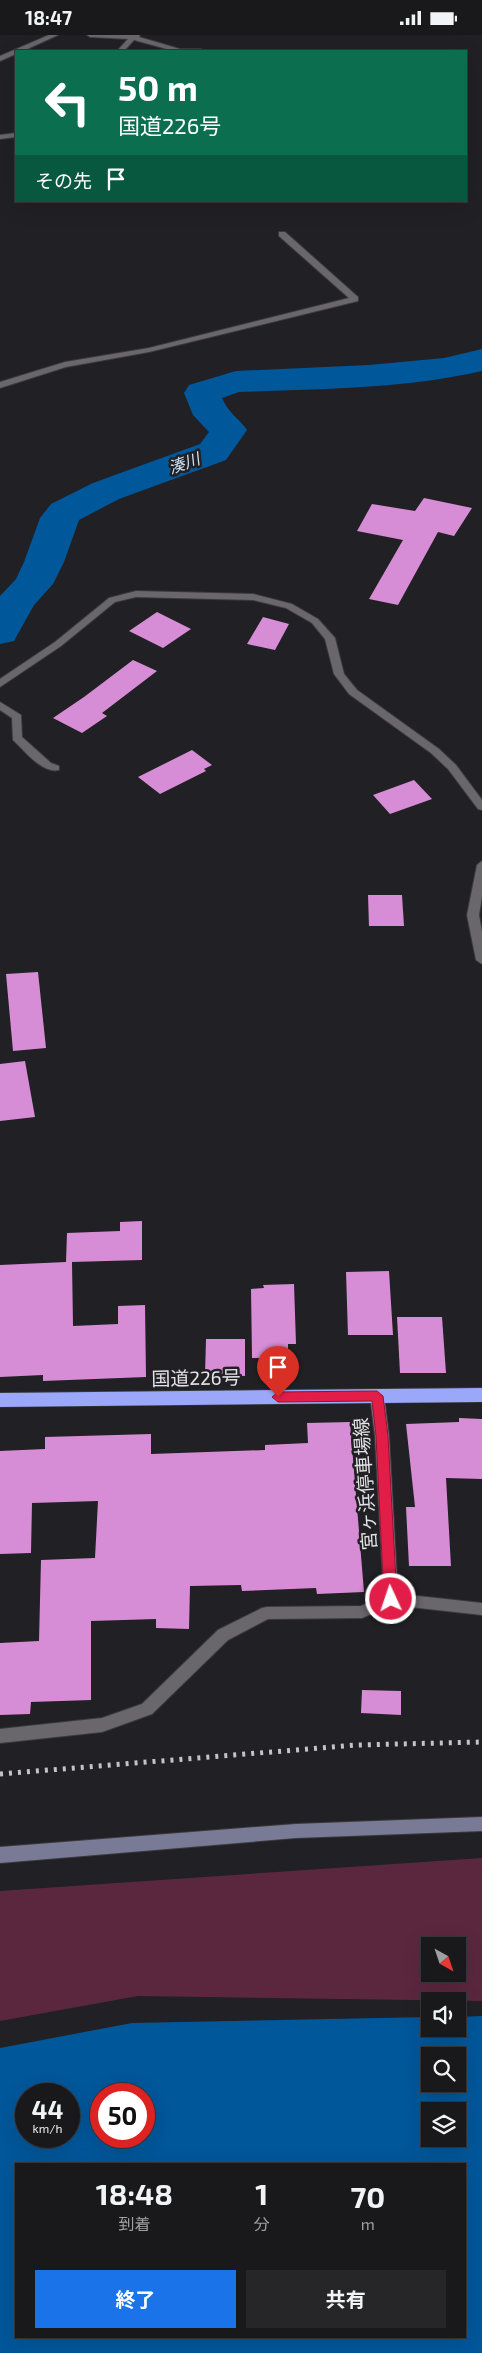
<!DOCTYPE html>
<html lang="ja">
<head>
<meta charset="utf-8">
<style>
  body { margin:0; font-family:"Exo 2","Noto Sans JP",sans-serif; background:#262528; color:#f1f3f6; height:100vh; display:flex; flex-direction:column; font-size:19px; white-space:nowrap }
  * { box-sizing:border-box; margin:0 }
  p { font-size:16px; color:#9fa0a3 }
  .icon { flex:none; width:28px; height:28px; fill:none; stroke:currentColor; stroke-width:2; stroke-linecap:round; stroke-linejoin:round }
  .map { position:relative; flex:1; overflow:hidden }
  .sheet { position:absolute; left:15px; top:2128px; width:451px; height:175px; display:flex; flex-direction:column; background:#19181b; border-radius:0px; box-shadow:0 5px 20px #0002,0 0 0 1px #37373a }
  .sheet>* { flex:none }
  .banner { position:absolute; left:15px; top:15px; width:452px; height:152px; border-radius:0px; box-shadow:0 5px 20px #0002,0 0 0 1px #37373a; background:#0b6e4f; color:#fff; overflow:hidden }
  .needle { width:32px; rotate:140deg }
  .controls { position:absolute; left:421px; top:1902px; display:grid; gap:10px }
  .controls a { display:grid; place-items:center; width:45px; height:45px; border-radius:0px; background:#19181b; box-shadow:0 5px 20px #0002,0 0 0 1px #37373a; font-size:25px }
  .speed { position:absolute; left:15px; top:2048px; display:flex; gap:10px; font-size:25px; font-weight:700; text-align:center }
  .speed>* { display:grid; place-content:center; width:65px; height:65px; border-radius:50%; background:#19181b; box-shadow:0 5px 20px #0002,0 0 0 1px #37373a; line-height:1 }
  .speed small { font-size:12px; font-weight:400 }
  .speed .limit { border:8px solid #d22; background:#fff; color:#111 }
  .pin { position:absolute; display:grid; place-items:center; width:42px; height:42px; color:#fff; margin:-51px -21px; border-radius:50% 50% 50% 0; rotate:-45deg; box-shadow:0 0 5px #0007 }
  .pin .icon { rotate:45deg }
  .me { position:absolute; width:55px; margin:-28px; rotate:357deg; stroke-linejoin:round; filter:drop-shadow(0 0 4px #0008) }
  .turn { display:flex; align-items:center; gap:18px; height:105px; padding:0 20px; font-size:22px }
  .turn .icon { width:65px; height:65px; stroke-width:2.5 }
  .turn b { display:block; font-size:35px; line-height:42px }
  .then { display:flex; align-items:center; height:48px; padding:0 20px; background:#0003; gap:10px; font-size:19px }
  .eta { display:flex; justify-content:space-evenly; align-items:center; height:85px; text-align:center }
  .eta b { font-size:30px; font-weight:700; line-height:35px }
  .action { display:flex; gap:10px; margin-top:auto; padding:10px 20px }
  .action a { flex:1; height:58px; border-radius:0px; background:#1a73e8; color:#fff; font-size:20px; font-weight:700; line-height:58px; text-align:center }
  .action a+a { background:#262528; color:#f1f3f6 }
  .status { display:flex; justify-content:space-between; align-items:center; height:35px; padding:0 25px; background:#19181b; direction:ltr }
  .status svg { height:14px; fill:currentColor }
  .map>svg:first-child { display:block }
  .green { fill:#5b273f; fill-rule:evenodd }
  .water { fill:#00579a; fill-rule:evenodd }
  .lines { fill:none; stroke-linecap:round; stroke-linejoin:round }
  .river { fill:#00579a; fill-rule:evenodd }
  .building { fill:#d78dd5 }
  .lane-casing { stroke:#3b3a3d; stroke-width:2 }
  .street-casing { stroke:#3b3a3d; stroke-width:2 }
  .secondary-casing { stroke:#3b3a3d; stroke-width:2 }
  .highway-casing { stroke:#3b3a3d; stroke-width:1 }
  .lane { fill:#69676c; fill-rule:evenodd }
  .street { fill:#69676c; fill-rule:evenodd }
  .secondary { fill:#787a96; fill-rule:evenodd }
  .highway { fill:#9ba8f9; fill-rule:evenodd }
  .rail { stroke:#c4c3c6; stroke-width:5; stroke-dasharray:3 6; stroke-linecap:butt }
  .route { fill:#e11d48; stroke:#92132f }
  .labels { text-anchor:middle; stroke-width:5; stroke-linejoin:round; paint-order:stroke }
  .far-water-label { font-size:16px; font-style:italic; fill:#d1e3f6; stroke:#212024 }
  .street-label { font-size:19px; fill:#e4e3e6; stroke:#212024 }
</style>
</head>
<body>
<div class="status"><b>18:47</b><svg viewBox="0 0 49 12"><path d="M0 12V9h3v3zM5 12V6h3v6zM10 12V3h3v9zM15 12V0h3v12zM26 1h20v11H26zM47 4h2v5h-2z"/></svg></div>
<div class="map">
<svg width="482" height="2318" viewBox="0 0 482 2318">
  <rect width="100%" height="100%" fill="#212024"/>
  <path class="green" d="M482,1823V1966L138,1961L0,1986V1856ZM430,1911H458V1939H430Z"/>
  <path class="water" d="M482,1981V2318H0V2013L132,1988L430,1982V1994H458V1982ZM430,2021H458V2049H430ZM26,2059H69V2101H26ZM101,2059H144V2101H101ZM458,2076V2104H430V2076ZM16,2129H465V2301H16Z"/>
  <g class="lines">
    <path class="river" d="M482,314V336C403,354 320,354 239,357L222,363C229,379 238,382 247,395L226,425L119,464L79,485L64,527L53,549L34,570L14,606L0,609V561L16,544L24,527L40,483L51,469L93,448L200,409L209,397L193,380L184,358L189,350L236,336L369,330L444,323Z"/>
  </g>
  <g class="building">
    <polygon points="424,463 472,473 454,501 438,497 398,570 369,564 403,505 357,496 372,469 415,476"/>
    <polygon points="157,577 191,594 163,613 129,596"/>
    <polygon points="263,582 289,589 275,615 247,609"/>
    <polygon points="133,625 157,636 102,678 107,681 82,698 53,683 84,662"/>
    <polygon points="192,715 212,730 204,734 206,736 160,759 138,742"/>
    <polygon points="414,745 432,764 390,779 373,760"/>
    <polygon points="368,860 402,860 404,891 369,891"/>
    <polygon points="38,937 46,1013 13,1016 6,939"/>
    <polygon points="25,1026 35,1082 0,1086 0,1029"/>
    <polygon points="142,1186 142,1225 72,1227 73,1291 118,1289 118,1271 145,1270 146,1342 43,1346 43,1340 0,1342 0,1230 66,1227 67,1198 120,1196 120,1187"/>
    <polygon points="389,1236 393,1300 348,1300 346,1237"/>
    <polygon points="294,1249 296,1309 288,1309 288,1323 252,1323 251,1254 264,1253 263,1250"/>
    <polygon points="397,1282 442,1282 446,1338 400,1338"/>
    <polygon points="206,1304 245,1304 245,1341 205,1340"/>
    <polygon points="459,1383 482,1384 482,1444 446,1443 451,1531 409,1531 406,1472 415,1472 406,1389 459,1387"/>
    <polygon points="350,1387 364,1557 317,1559 316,1553 242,1556 241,1550 190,1551 189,1594 156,1593 156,1584 91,1586 91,1665 31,1667 30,1679 0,1680 0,1608 39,1606 41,1525 95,1523 98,1466 32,1468 31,1518 0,1519 0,1416 45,1414 45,1402 151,1399 151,1419 265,1415 265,1410 308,1408 307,1388"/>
    <polygon points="362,1655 401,1656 401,1680 361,1678"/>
  </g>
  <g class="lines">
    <g class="lane-casing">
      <polygon id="lane" points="279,197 285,197 358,262 358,266 149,317 66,332 0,353 0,347 65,327 149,313 349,263 279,201"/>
    </g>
    <g class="street-casing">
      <g id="street">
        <polygon points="49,0 58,0 23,16 16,16 16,19 0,26 0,21"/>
        <polygon points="87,0 140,0 139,2 180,14 201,14 204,16 174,16 134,5 124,16 117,16 128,4 90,2"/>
        <polygon points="16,98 16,102 0,104 0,100"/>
        <polygon points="136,556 253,559 292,569 318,584 335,603 344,639 357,655 439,714 456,730 482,765 482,775 478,774 448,734 431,718 349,659 334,639 325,604 312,588 286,573 253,565 136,562 115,567 61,611 0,652 0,644 55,607 109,563"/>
        <path d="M0,667L21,680L22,702L51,728L59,731V735C42,739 24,715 13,705L12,683L0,675Z"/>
        <polygon points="482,826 482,861 479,880 482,897 482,929 476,925 467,880 477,830"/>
        <polygon points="391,1558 482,1568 482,1580 392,1570 362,1583 268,1584 228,1605 152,1679 102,1697 0,1708 0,1694 102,1683 142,1669 218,1595 262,1573 267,1572 361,1571"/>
      </g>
    </g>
    <g class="secondary-casing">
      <g id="secondary">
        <polygon points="377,1355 382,1357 384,1361 389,1401 398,1564 396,1568 391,1570 386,1568 384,1564 375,1401 370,1361 372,1357"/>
        <polygon points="482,1782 482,1796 296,1803 0,1828 0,1812 296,1789"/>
      </g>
    </g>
    <g class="highway-casing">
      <polygon id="highway" points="482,1353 482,1367 0,1372 0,1358"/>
    </g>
    <use href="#lane" class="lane"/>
    <use href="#street" class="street"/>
    <use href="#secondary" class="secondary"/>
    <use href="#highway" class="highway"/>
    <polyline class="rail" points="0,1739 357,1710 482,1707"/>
  </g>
  <polygon class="route" points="377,1356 383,1361 388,1401 397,1564 395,1568 391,1570 386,1568 384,1564 376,1401 372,1366 278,1367 272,1362 278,1357"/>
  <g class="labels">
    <g class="far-water-label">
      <text transform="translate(184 428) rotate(-20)" y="6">湊川</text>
    </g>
    <g class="street-label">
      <text transform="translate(196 1343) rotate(-1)" y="7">国道226号</text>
      <text transform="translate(365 1449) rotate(-94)" y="7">宮ヶ浜停車場線</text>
    </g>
  </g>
</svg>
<div class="controls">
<a><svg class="needle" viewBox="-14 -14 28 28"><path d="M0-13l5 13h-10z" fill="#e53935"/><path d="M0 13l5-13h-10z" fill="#9fa0a3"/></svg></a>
<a><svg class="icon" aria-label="sound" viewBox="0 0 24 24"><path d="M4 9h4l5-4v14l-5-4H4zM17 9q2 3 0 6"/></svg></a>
<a><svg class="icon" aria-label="search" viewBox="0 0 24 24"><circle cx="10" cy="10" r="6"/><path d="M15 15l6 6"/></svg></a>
<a><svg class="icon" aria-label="layers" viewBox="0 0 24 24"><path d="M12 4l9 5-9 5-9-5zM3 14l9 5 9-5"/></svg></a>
</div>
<div class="speed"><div>44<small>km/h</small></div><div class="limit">50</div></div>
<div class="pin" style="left:278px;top:1362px;background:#d93025"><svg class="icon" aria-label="arrive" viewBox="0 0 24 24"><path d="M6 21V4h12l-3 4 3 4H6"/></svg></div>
<svg class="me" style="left:391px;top:1564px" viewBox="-20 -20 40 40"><circle r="17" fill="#e11d48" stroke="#fff" stroke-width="3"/><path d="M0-11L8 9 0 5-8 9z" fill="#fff"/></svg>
<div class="banner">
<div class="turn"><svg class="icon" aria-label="left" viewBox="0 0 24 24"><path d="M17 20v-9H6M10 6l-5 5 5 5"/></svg><div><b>50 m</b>国道226号</div></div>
<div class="then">その先<svg class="icon" aria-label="arrive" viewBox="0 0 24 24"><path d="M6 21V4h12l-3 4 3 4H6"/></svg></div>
</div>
<section class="sheet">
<div class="eta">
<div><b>18:48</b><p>到着</p></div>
<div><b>1</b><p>分</p></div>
<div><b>70</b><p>m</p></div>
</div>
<div class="action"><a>終了</a><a>共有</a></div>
</section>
</div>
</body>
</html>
